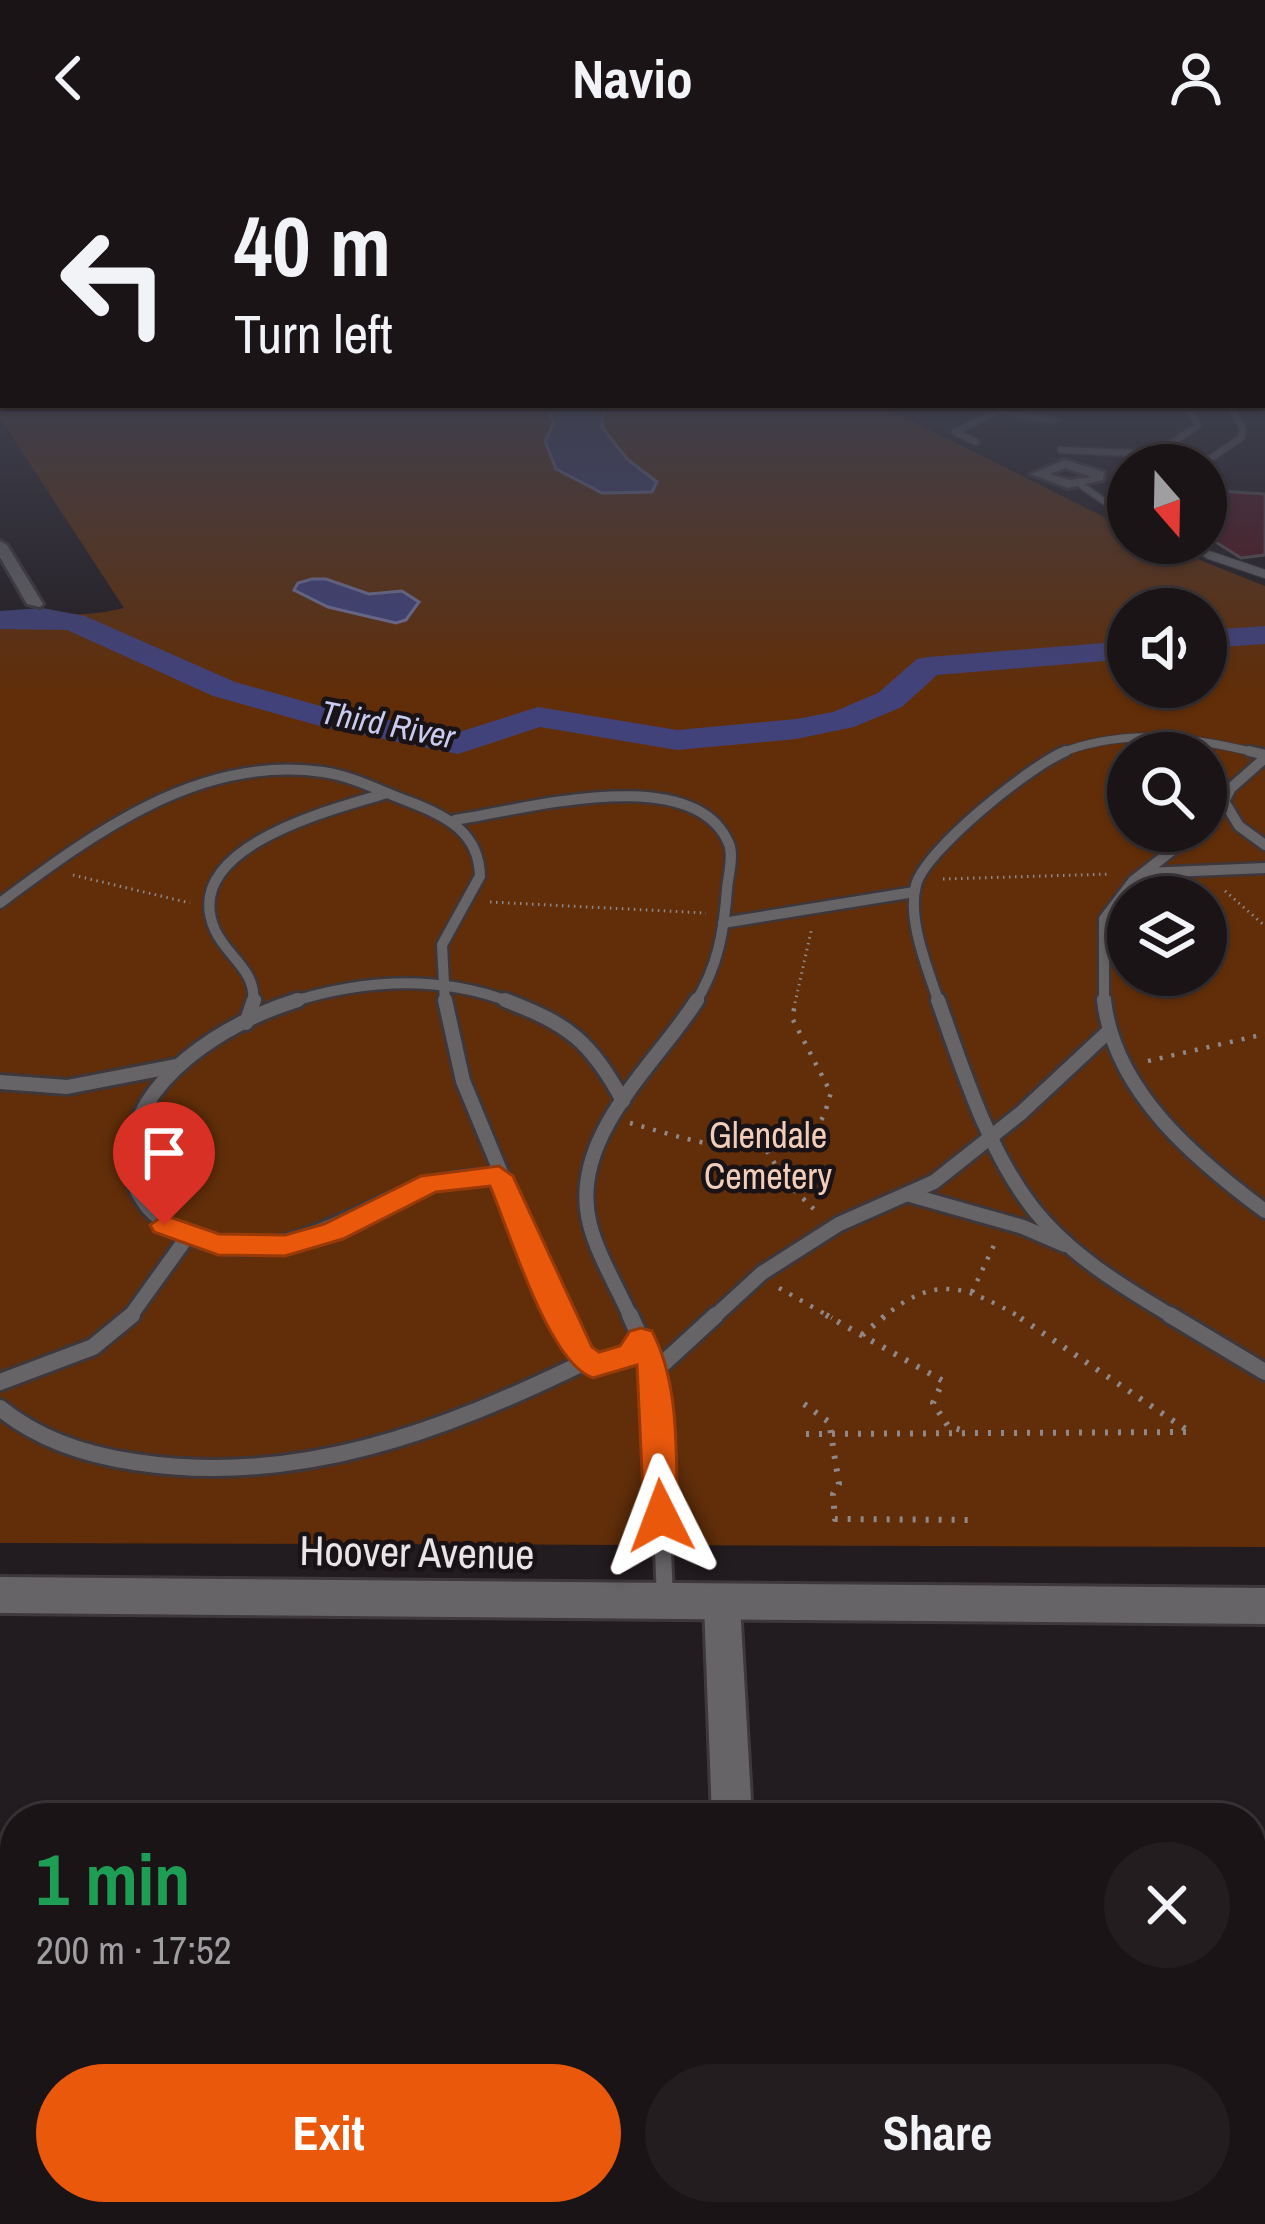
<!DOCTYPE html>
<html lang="en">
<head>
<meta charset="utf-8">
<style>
  body { margin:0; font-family:"Archivo Narrow",sans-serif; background:#231d20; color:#f1f3f6; height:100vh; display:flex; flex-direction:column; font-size:45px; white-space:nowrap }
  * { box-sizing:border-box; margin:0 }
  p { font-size:39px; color:#9f9ea1 }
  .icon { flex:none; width:66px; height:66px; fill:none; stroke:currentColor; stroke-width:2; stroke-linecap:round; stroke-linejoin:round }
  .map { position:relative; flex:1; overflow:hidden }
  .side { position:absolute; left:0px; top:1647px; width:1266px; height:423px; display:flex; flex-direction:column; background:#1a1417; border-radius:48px 48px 0 0; box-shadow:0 3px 9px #0004,0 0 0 3px #383336 }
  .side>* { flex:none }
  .guide { position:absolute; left:0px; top:0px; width:1266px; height:252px; box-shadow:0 3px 9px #0004,0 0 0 3px #383336; background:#1a1417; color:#f1f3f6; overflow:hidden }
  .needle { width:78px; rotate:160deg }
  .controls { position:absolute; left:1107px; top:288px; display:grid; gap:24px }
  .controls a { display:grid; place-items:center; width:120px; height:120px; border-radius:50%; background:#1a1417; box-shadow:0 3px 9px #0004,0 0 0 3px #383336; font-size:60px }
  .pin { position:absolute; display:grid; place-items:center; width:102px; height:102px; color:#fff; margin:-123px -51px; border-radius:50% 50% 50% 0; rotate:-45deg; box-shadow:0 0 12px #0007 }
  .pin .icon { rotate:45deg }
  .me { position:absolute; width:132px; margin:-66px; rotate:357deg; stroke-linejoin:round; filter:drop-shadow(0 0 9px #0008) }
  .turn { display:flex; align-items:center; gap:42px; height:252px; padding:0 36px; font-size:54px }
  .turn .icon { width:156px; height:156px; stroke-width:2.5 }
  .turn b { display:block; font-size:84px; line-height:102px }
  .round { display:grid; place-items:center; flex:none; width:126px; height:126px; border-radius:63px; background:#231d20 }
  .overview { display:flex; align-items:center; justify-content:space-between; height:204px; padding:0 36px }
  h1 { font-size:72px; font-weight:700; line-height:90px; color:#1e9e55 }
  .action { display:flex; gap:24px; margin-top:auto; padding:24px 36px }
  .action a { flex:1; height:138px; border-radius:72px; background:#ea580c; color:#fff; font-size:48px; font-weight:700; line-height:138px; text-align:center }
  .action a+a { background:#231d20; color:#f1f3f6 }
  header { display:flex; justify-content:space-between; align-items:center; height:156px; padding:0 36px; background:#1a1417; font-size:54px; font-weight:700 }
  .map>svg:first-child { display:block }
  .green { fill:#612e09; fill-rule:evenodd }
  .water { fill:#42427b; stroke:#74739b; stroke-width:3 }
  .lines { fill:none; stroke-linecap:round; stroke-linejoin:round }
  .river { fill:#42427b; fill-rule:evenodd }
  .building { fill:#511119; stroke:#5a5150; stroke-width:3 }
  .service-far4-casing { stroke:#3e373b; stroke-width:9 }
  .service-far3-casing { stroke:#3e373b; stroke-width:10 }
  .service-far2-casing { stroke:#3e373b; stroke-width:15 }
  .service-far1-casing { stroke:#3e373b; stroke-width:20 }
  .service-casing { stroke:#3e373b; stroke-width:22 }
  .minor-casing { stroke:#3e373b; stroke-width:6 }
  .tertiary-casing { stroke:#3e373b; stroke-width:6 }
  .path-far2 { stroke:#8e888b; stroke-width:3; stroke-dasharray:1.5 4.5; stroke-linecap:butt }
  .path-far1 { stroke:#8e888b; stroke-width:4.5; stroke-dasharray:3 9; stroke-linecap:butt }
  .path { stroke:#8e888b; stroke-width:6; stroke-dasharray:3 10; stroke-linecap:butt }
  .service-far4 { stroke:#666467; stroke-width:6 }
  .service-far3 { stroke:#666467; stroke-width:8 }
  .service-far2 { stroke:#666467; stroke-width:10 }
  .service-far1 { stroke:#666467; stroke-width:14 }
  .service { stroke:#666467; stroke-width:16 }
  .minor { fill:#666467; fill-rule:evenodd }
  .tertiary { fill:#666467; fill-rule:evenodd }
  .route { fill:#ea580c; stroke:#983908; stroke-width:3 }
  .labels { text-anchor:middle; stroke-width:9; stroke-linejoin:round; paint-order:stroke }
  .far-water-label { font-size:33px; font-style:italic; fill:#c9ccef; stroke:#191216 }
  .park-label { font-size:36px; fill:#f2ceba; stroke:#191216 }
  .near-street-label { font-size:42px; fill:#e9e4e6; stroke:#191216 }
</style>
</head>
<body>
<header><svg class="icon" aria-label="back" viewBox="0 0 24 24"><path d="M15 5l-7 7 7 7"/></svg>Navio<svg class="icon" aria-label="person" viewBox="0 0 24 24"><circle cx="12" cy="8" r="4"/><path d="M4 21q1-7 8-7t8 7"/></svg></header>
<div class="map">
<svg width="1265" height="2068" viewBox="0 0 1265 2068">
  <rect width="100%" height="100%" fill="#221b1f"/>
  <path class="green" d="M0,246L880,249L1128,373V387H1157L1265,430V1391L0,1387V461C43,456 83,463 124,452L0,262ZM1128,453H1206V531H1128ZM1128,597H1206V675H1128ZM1128,741H1206V819H1128Z"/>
  <g class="water">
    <polygon points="594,249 603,253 602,271 627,303 657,326 652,336 602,337 556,313 545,285 554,267 545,249"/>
    <polygon points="312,423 326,423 369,438 402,435 419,446 406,464 396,467 328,451 294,434 298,427"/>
  </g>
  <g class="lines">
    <g class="river">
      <polygon points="42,452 85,460 235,526 324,551 456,577 538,551 677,574 796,563 833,556 878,537 917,503 928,501 1128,485 1128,503 937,519 902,551 854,571 796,583 677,594 540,571 458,598 320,570 213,540 67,474 0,473 0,455"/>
      <polygon points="1265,470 1265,488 1206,492 1206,474"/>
    </g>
  </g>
  <polygon class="building" points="1218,335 1265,338 1265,399 1241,402 1206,380 1206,366 1221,364"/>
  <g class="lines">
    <g class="service-far4-casing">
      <g id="service-far4">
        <polyline points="1165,249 1232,252"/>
        <polyline points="976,286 955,276 994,257"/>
        <polyline points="1061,294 1154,298 1198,270 1187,249"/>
        <polyline points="1154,298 1205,309"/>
        <polyline points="1202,308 1241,282 1243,273 1230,249"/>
        <polyline points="1081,329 1128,362"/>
        <polyline points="1173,387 1218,402"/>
      </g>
    </g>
    <g class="service-far3-casing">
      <g id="service-far3">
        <polyline points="1209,399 1265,418"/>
        <path d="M1058,598C1125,571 1193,581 1261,598"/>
      </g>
    </g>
    <g class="service-far2-casing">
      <g id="service-far2">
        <polyline points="1249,595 1265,599"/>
        <polyline points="1224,645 1239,670 1265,689"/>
        <path d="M455,664C522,654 695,604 729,688C734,700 728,720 727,733C724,775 718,811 695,847"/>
        <polyline points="1206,667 1218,657 1231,632 1265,602"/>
        <polyline points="1145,717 1265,712"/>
        <path d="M0,747C94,677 200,598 323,616C353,620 382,636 410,646C447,660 479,677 480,720L442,789L445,847"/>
        <polyline points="723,767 914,736"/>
        <path d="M253,847C257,814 227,801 215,774C178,692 330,654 384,638"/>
        <path d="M288,847C363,823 439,818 513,847"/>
        <path d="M939,847C928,813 907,765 916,729C925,694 1031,609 1066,595"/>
        <polyline points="1104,847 1104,763 1133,725 1197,675"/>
      </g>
    </g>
    <g class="service-far1-casing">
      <g id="service-far1">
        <path d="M298,844C228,865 129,924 130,1007C131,1028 142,1049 159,1062C253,1132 337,1060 426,1030C451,1022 474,1021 499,1020"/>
        <polyline points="445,844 463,925 561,1162"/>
        <path d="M505,844C568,868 591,885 623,945"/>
        <path d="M938,844C962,911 986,989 1029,1047C1066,1097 1123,1131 1175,1162"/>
        <path d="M1104,844C1114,935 1195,1003 1265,1055"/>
        <polyline points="246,867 254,844"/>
        <polyline points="0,926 67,931 176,910"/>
        <polyline points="910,1039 1023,1071 1065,1089"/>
        <polyline points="129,1162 188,1080"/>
        <path d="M631,1162C618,1132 598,1100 590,1069C567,982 656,909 697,844"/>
        <polyline points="713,1162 762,1117 839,1068 934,1026 1021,957 1109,875"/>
      </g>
    </g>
    <g class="service-casing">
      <g id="service">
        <polyline points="559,1159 569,1182 593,1209 631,1198 641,1184"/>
        <polyline points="630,1159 655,1215"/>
        <polyline points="1170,1159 1265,1216"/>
        <polyline points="0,1226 93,1191 132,1159"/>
        <path d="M0,1252C39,1284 86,1299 135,1306C297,1331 443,1275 587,1205"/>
        <polyline points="665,1441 655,1215 716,1159"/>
      </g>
    </g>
    <g class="minor-casing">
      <g id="minor">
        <polygon points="953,249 982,249 1058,263 1052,267"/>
        <path d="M1065,304L1104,316L1103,324L1068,332L1031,318ZM1065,312L1092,321L1069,324L1050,318Z"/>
        <polygon points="0,385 7,389 43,448 40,451 27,448 0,401"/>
        <polygon points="722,1432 734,1437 740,1448 752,1662 712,1662 704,1448 710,1437"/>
        <polygon points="1251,1784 1265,1785 1265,1827 1251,1826"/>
      </g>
    </g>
    <g class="tertiary-casing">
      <polygon id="tertiary" points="0,1421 1265,1432 1265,1468 0,1457"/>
    </g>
    <g class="path-far2">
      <polyline points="73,719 190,747"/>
      <polyline points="943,723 1111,718"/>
      <polyline points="1225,735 1265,770"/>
      <polyline points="490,746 706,757"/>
      <polyline points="795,847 812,771"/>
    </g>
    <g class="path-far1">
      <polyline points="1148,905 1265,878"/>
      <path d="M630,967C678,980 788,1020 821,964C826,957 828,945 831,937L792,862L796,844"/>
      <polyline points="767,995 786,1026 820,1059"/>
      <polyline points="779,1132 832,1162"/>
      <polyline points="972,1136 995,1087"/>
      <path d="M882,1162C937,1117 964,1130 1022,1162"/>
    </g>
    <g class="path">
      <polyline points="826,1159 943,1225 933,1247 948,1270 964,1275"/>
      <polyline points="862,1179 886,1159"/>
      <polyline points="804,1248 829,1266 839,1328 833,1338 835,1363 976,1364"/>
      <polyline points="806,1278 1190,1276 1016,1159"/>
    </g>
    <use href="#service-far4" class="service-far4"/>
    <use href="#service-far3" class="service-far3"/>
    <use href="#service-far2" class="service-far2"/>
    <use href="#service-far1" class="service-far1"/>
    <use href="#service" class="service"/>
    <use href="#minor" class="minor"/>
    <use href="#tertiary" class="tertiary"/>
  </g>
  <linearGradient id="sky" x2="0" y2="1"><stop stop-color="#130f11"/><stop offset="0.46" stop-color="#3e3f4d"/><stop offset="1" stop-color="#3e3f4d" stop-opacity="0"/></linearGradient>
  <rect width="1265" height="536" fill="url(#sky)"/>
  <path class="route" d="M499,1010L513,1020L592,1191L599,1196L620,1190L630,1175L641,1172L652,1175C681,1231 675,1298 678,1360L673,1370L661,1375L649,1370L644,1360L637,1209L593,1222C548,1207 509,1074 490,1030L436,1036L343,1083L285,1100L218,1099L154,1076L150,1069L164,1059L219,1078L285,1079L324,1068L421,1020Z"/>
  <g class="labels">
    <g class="far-water-label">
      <text transform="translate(388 568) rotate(11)" y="12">Third River</text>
    </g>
    <g class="park-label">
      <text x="768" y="992">Glendale<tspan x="768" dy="41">Cemetery</tspan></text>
    </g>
    <g class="near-street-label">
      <text transform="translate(417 1396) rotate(1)" y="15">Hoover Avenue</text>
    </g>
  </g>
</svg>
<div class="controls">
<a><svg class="needle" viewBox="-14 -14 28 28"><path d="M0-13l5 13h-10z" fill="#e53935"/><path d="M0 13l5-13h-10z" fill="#9f9ea1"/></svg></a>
<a><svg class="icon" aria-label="sound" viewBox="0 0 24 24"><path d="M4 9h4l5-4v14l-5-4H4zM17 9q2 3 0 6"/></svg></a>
<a><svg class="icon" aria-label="search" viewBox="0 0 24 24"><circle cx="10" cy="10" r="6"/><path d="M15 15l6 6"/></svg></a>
<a><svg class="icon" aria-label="layers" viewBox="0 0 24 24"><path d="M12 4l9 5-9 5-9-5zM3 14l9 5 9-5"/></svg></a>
</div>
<div class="pin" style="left:164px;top:1069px;background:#d93025"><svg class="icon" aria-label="arrive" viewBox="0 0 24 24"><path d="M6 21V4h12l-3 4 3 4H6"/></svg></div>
<svg class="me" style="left:661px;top:1360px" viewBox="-20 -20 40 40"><path d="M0-17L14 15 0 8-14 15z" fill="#ea580c" stroke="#fff" stroke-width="4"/></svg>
<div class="guide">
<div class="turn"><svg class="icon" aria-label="left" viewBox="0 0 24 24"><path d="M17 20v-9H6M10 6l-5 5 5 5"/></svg><div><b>40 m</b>Turn left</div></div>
</div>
<section class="side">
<div class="overview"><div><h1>1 min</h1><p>200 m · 17:52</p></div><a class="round"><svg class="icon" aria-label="close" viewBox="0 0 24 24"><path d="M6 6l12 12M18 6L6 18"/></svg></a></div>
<div class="action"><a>Exit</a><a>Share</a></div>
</section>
</div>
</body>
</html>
